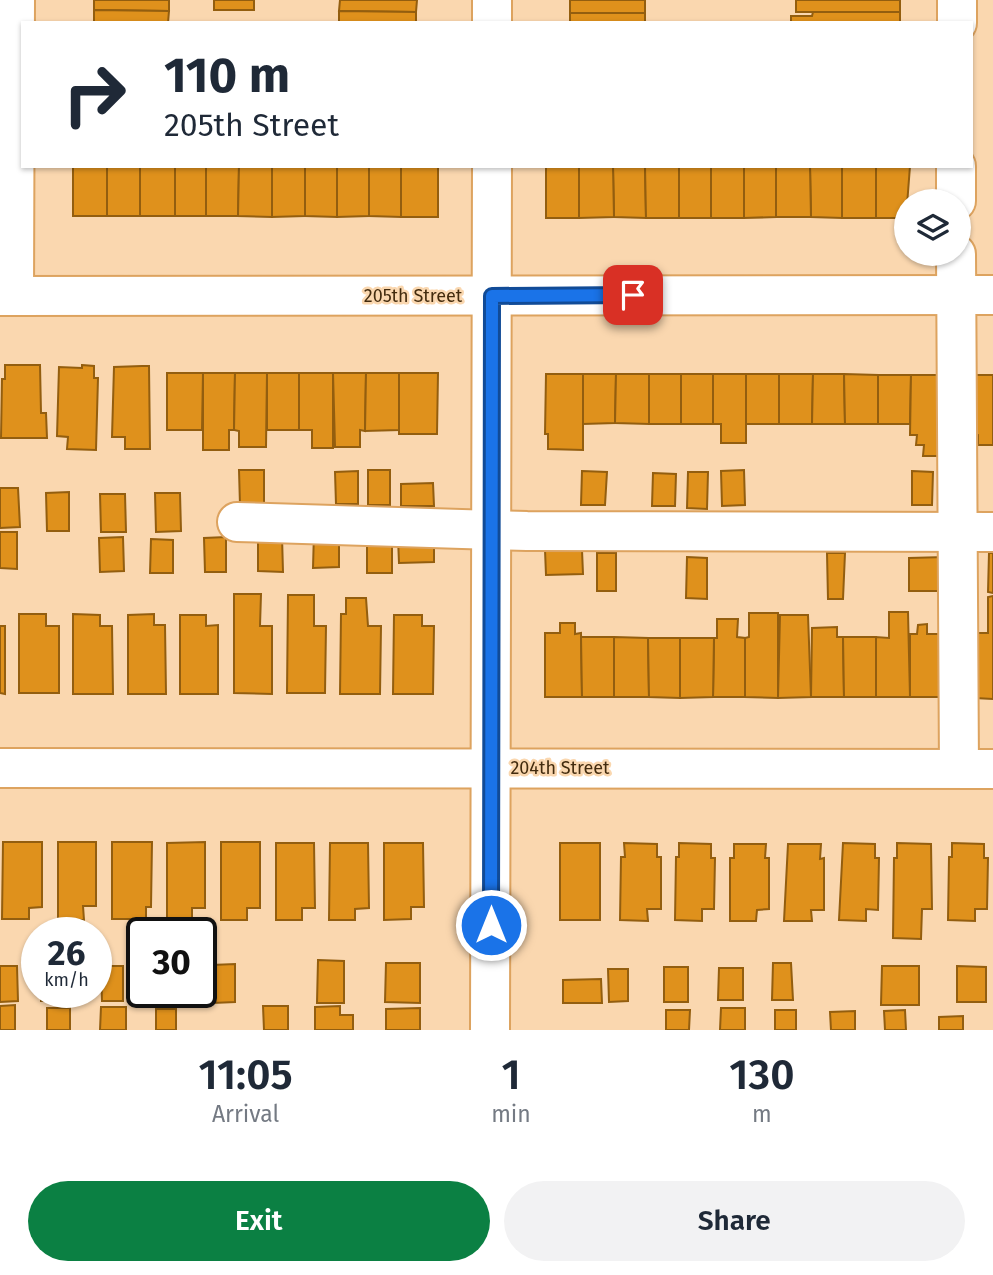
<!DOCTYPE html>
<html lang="en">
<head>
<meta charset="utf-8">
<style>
  body { margin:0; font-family:"Fira Sans",sans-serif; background:#f2f2f3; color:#1f2937; height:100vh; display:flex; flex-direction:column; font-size:26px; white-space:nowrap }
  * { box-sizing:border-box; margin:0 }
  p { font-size:23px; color:#747a83 }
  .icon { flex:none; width:38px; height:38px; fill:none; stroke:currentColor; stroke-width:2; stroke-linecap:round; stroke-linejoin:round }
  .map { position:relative; height:1030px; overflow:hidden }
  .panel { display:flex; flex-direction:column; background:#fff; flex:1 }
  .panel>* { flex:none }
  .top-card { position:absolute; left:21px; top:21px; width:952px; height:147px; border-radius:0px; box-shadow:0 2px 5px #0004; background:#fff; color:#1f2937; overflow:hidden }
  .buttons { position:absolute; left:894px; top:189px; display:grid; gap:14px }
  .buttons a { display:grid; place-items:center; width:77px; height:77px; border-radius:50%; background:#fff; box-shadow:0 2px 5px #0004; font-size:35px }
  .speed { position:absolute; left:21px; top:917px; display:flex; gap:14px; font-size:35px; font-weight:700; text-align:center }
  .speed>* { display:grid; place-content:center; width:91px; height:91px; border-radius:50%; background:#fff; box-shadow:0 2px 5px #0004; line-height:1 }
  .speed small { font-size:18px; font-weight:400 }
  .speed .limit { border:4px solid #111; border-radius:10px; background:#fff; color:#111 }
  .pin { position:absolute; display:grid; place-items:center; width:60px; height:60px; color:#fff; margin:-30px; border-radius:14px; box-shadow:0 4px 10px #0006 }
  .me { position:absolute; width:77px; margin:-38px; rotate:0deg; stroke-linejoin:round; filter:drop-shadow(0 0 5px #0008) }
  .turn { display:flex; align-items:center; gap:24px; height:147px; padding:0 28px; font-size:32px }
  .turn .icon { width:91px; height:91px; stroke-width:2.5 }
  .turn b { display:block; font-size:49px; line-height:60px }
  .eta { display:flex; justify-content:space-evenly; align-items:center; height:119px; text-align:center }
  .eta b { font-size:42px; font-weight:600; line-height:49px }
  .primary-button { display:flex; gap:14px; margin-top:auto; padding:14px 28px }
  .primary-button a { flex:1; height:80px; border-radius:42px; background:#0b8043; color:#fff; font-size:28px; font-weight:600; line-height:80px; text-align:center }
  .primary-button a+a { background:#f2f2f3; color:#1f2937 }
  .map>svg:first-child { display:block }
  .building { fill:#df911c; stroke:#935e0f; stroke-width:2 }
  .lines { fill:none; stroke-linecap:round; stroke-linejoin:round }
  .minor-casing { stroke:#dda35f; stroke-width:42 }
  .minor { stroke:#fff; stroke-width:38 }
  .route-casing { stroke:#114b97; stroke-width:18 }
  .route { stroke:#1a73e8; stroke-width:12 }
  .labels { text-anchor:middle; stroke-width:5; stroke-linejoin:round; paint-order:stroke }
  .street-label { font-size:18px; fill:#422b0e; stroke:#fad7af }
</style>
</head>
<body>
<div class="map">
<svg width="993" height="1030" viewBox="0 0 993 1030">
  <rect width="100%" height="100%" fill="#fad7af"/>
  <g class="building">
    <polygon points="94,0 169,0 169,11 94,10"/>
    <rect x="214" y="0" width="40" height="10"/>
    <polygon points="340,0 417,0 416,12 339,11"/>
    <rect x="570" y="0" width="75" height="13"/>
    <rect x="796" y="0" width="104" height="12"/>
    <polygon points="94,10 169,11 168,23 94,23"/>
    <polygon points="339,11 416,12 416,23 339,23"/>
    <polygon points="813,12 900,12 900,23 791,23 791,16 812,16"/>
    <rect x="570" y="13" width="75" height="10"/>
    <rect x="73" y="166" width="34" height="50"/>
    <rect x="107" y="166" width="33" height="50"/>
    <rect x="140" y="166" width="35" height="50"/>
    <rect x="175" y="166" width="31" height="50"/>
    <polygon points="206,166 239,166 238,216 206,216"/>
    <polygon points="239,166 272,166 272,217 238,216"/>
    <polygon points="272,166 305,166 305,216 272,217"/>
    <polygon points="305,166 337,166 337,217 305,216"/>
    <polygon points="337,166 369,166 369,216 337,217"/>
    <polygon points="369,166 401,166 401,217 369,216"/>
    <rect x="401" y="166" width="37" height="51"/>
    <rect x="546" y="166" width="33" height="52"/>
    <polygon points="645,166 646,218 614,217 613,167"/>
    <polygon points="645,166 679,167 679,218 646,218"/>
    <polygon points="842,166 842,218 811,217 810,166"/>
    <rect x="842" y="166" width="34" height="52"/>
    <polygon points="876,166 910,166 906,218 876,218"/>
    <polygon points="579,167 613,167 614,217 579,218"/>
    <rect x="679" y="167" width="32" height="51"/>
    <rect x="711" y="167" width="33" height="51"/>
    <polygon points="744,167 776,167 776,217 744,218"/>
    <polygon points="776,167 810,167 811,217 776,217"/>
    <polygon points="5,365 40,365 41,413 46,413 47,438 1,438 2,379 5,379"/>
    <polygon points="82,365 94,366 94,378 98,378 96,450 67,449 68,437 57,436 59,367 82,368"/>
    <polygon points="142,366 149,366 150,449 125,449 125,437 112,437 114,367"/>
    <polygon points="167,373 203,373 202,430 167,430"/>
    <polygon points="203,373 235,373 234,430 229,430 229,450 203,450"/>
    <polygon points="235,373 267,373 266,447 239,447 239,431 234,430"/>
    <rect x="267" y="373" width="32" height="57"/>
    <polygon points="299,373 333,373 333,448 312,448 312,430 299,430"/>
    <polygon points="333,373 366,373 365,431 360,430 360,447 335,447"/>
    <polygon points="366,373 399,373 399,430 365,431"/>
    <polygon points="399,373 438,373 437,434 399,434"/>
    <polygon points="546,374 583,374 583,450 548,449 548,434 545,434"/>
    <polygon points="583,374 616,374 615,423 583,424"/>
    <polygon points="616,374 649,374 649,424 615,423"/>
    <rect x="649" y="374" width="32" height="50"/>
    <rect x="681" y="374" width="32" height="50"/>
    <polygon points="713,374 746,374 746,443 721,443 721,424 713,424"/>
    <rect x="746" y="374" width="33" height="50"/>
    <polygon points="779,374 813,374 812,424 779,424"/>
    <polygon points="813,374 844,374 845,424 812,424"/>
    <polygon points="844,374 878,375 878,424 845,424"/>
    <polygon points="878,375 911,375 910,424 878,424"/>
    <polygon points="911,375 944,375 944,456 923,456 924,445 916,445 917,435 910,435"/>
    <polygon points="974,375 993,375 993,445 978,445 978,435 974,434"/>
    <polygon points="239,470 264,470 264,505 240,505"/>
    <rect x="368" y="470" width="22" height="35"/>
    <polygon points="744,470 745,505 722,506 721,471"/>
    <polygon points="358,471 358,504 336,504 335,472"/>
    <polygon points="582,471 607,472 605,505 581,505"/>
    <polygon points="912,471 933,472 932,505 912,505"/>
    <polygon points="688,472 708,472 707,509 687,508"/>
    <polygon points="653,473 676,474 675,506 652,506"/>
    <polygon points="433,483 434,506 401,506 401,484"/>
    <polygon points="0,488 18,488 20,527 0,528"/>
    <polygon points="69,492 69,531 47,531 46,493"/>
    <polygon points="155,493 180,493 181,531 156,532"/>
    <polygon points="100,494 125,494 126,532 101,532"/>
    <polygon points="0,532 17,532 17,569 0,568"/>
    <polygon points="314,532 339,532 339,567 313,568"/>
    <polygon points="392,533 392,573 367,573 367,534"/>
    <polygon points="258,536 282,536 283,572 258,571"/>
    <polygon points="123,537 124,571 100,572 99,538"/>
    <polygon points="226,537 226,572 205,572 204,538"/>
    <polygon points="434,537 434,562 399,563 398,538"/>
    <polygon points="151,539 173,540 173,573 150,573"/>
    <polygon points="545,550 582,550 583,574 546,575"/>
    <rect x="597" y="553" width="19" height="38"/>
    <polygon points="827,553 845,553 843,599 828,599"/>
    <polygon points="989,553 993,553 993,593 988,592"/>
    <polygon points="687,557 707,558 707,599 686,598"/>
    <polygon points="945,557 946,591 909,591 909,558"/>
    <polygon points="234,594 261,594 260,626 272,626 272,694 234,693"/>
    <polygon points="288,595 314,595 314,626 326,626 325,693 287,693"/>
    <polygon points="993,596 993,699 975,698 975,633 988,633 988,597"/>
    <polygon points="346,598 366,598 368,626 381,626 380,694 340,694 341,614 346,614"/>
    <polygon points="889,612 908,612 910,697 876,697 876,637 889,638"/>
    <polygon points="749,613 778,613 778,698 745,697 745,638 749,637"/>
    <polygon points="19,614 46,614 46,626 59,626 59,693 19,693"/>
    <polygon points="73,614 100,615 100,626 112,626 113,694 73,694"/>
    <polygon points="154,614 154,625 165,625 166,694 128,694 128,615"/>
    <polygon points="180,615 206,615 206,626 218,625 218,694 180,694"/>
    <polygon points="394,615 422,615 422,626 434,626 433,694 393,694"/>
    <polygon points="780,615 808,615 811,697 778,698"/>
    <polygon points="717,619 738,619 737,637 745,638 745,697 713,697 714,638 717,638"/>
    <polygon points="560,623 575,623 575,634 581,633 582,697 545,697 545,633 560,633"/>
    <polygon points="927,624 927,634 944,634 944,697 910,697 910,634 917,634 918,625"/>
    <polygon points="0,626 5,626 5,694 0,693"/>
    <polygon points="837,627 837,637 843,637 844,697 811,697 812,628"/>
    <polygon points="581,637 614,637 614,697 582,697"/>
    <polygon points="614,637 648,638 649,697 614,697"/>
    <polygon points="843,637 876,637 876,697 844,697"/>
    <polygon points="648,638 680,638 680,698 649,697"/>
    <polygon points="680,638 714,638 713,697 680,698"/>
    <polygon points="3,842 42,842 42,907 29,908 29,919 2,919"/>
    <polygon points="58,842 96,842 96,906 83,906 84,920 58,920"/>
    <polygon points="112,842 152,842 151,907 146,907 146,919 112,919"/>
    <polygon points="205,842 205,908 192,908 192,919 167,919 167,843"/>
    <polygon points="221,842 260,842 260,908 247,908 247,920 221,920"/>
    <polygon points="276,843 314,843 315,908 302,908 302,920 276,920"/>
    <polygon points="330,843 368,843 369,908 355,909 355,920 329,920"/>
    <polygon points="384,843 423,843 424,907 411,907 411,919 384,920"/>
    <rect x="560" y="843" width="40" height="77"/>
    <polygon points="624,843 657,844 657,857 661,857 661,909 647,909 648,921 620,920 621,857 625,857"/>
    <polygon points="679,843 711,844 711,858 715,858 714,909 702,909 702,921 675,920 676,857 679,857"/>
    <polygon points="843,843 875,844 875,858 879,858 878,910 866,909 866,921 839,920"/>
    <polygon points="897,843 931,844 932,909 922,909 921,939 893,938 894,858 897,858"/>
    <polygon points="952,843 984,844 984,858 988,858 987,909 975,909 975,921 948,920 949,857 952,857"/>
    <polygon points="734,844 766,844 765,858 769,858 769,909 757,910 756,921 730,921 730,858 734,858"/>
    <polygon points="788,844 821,844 820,859 824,858 824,910 811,910 812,921 784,921"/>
    <polygon points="318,960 344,961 344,1003 317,1003"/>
    <polygon points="386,963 420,963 420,1003 385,1002"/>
    <polygon points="773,963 791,963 793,1000 772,1000"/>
    <polygon points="235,964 235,1002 213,1003 212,965"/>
    <polygon points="0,966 17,966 18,1001 0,1002"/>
    <polygon points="101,966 123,966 123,1001 102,1001"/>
    <polygon points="882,966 919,966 919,1005 881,1005"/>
    <polygon points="957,966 986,967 986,1002 957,1002"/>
    <rect x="664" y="967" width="24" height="35"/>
    <polygon points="719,968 743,968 743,1000 718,1000"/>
    <polygon points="608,969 628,969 628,1001 609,1002"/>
    <polygon points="601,979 602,1003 563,1003 563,980"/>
    <polygon points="41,992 65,992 65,1000 41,1001"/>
    <polygon points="157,992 190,992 191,1002 157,1002"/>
    <polygon points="15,1005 15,1030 0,1030 0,1006"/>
    <polygon points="263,1006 288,1006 288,1030 264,1030"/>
    <polygon points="340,1006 340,1015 353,1015 353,1030 315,1030 315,1007"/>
    <polygon points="101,1007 126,1007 126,1030 100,1030"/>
    <rect x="47" y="1008" width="23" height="22"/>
    <polygon points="420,1008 420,1030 386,1030 386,1009"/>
    <polygon points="721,1008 745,1008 745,1030 720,1030"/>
    <rect x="156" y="1009" width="20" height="21"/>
    <polygon points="666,1010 690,1010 689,1030 666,1030"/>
    <rect x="775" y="1010" width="21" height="20"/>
    <polygon points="905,1010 906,1030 885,1030 884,1011"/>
    <polygon points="855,1011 855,1030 831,1030 830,1012"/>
    <polygon points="963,1016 963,1030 939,1030 939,1017"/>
  </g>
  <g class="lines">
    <g class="minor-casing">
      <g id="minor">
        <polyline points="492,23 492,0"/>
        <polyline points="957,23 957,0"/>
        <polyline points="956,201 956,166"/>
        <polyline points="956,254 959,768"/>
        <polyline points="0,296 993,295"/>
        <polyline points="14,296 15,0"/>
        <polyline points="237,522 527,531 993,532"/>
        <polyline points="0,768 993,769"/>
        <polyline points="490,1030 492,166"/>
      </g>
    </g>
    <use href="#minor" class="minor"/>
  </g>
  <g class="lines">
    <g class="route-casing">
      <polyline id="route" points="491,925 492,296 633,295"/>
    </g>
    <use href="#route" class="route"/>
  </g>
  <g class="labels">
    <g class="street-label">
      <text x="413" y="302">205th Street</text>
      <text x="560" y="774">204th Street</text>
    </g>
  </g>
</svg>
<div class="buttons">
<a><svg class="icon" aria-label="layers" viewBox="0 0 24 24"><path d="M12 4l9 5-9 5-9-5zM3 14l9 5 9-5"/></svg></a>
</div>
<div class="speed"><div>26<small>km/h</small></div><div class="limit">30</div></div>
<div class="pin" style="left:633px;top:295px;background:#d93025"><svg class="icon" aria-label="arrive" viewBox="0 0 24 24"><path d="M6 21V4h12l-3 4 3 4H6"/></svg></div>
<svg class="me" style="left:491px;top:925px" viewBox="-20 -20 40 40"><circle r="17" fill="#1a73e8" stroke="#fff" stroke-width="3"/><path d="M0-11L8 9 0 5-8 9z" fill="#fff"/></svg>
<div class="top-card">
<div class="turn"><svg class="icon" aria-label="right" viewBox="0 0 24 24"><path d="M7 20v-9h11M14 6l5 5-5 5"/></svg><div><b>110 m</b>205th Street</div></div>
</div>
</div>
<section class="panel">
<div class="eta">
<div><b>11:05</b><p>Arrival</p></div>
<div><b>1</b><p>min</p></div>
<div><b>130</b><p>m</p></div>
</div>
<div class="primary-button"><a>Exit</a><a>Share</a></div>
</section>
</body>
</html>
